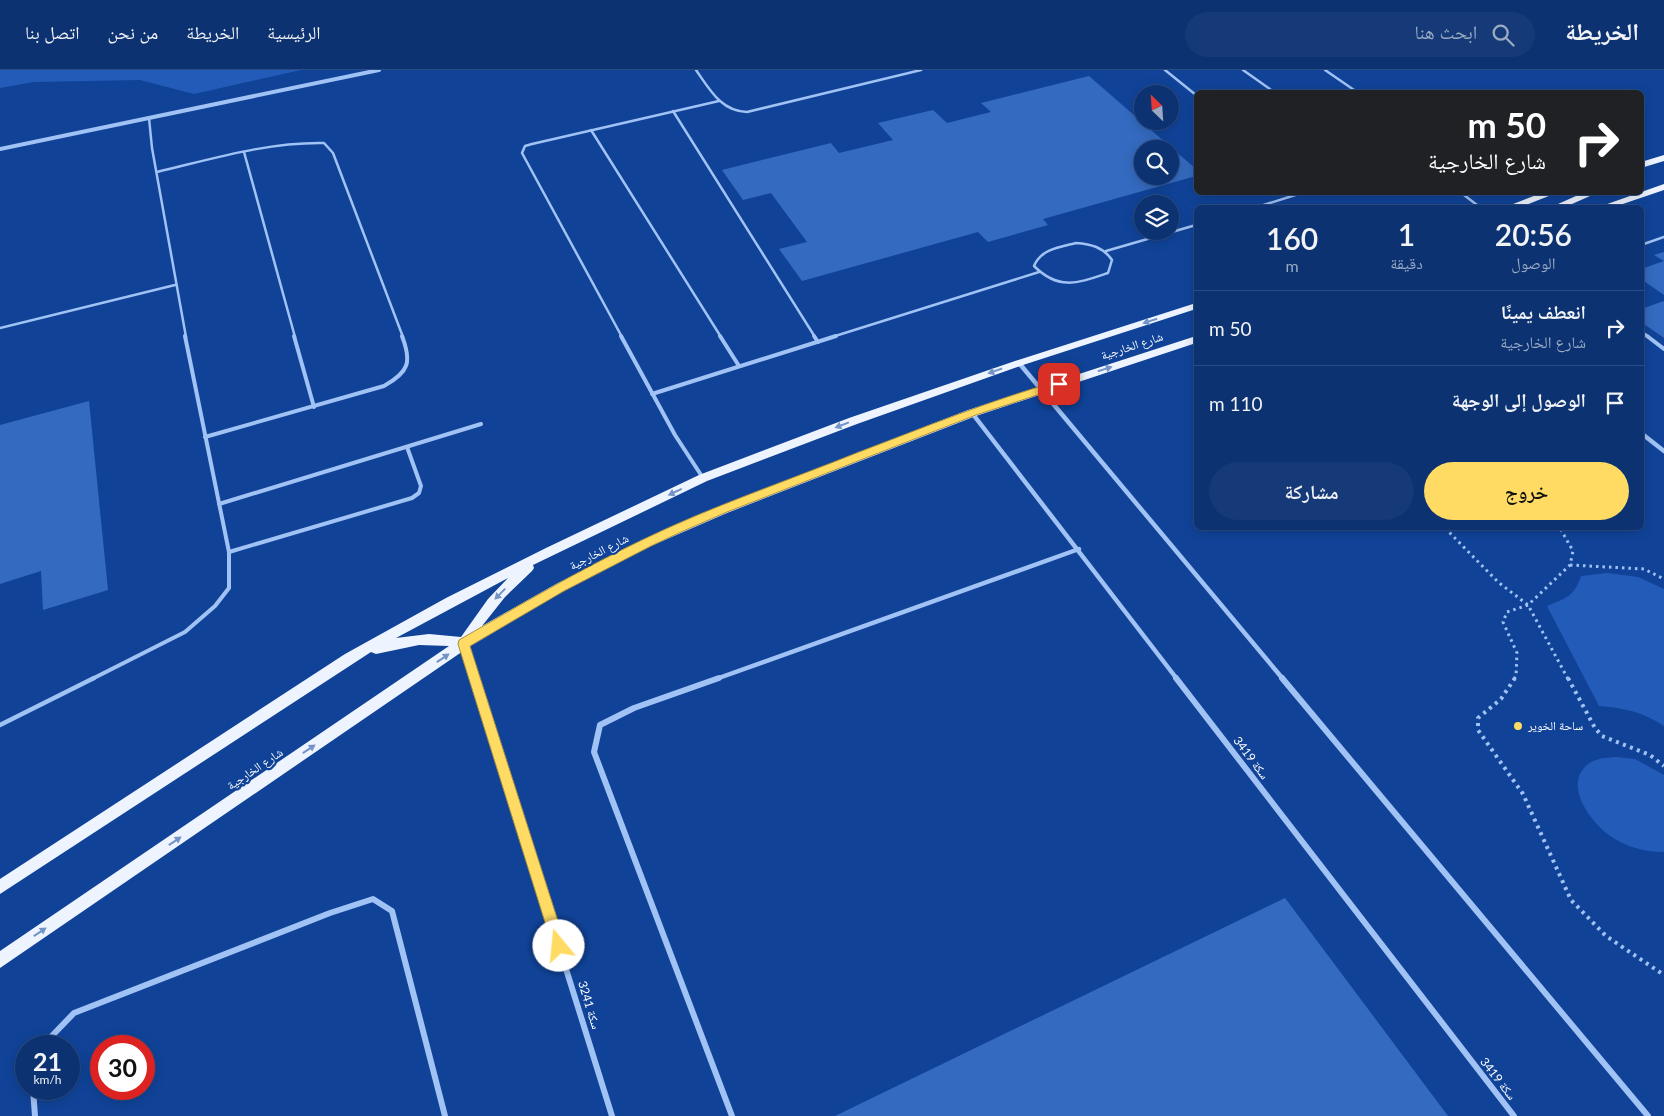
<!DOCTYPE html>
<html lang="ar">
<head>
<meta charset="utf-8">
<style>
  body { margin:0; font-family:Lato,"Noto Naskh Arabic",sans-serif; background:#153a77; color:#f1f3f6; direction:rtl; height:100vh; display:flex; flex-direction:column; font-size:19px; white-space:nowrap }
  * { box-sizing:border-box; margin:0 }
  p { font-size:16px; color:#9aaac4 }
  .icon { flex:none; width:28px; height:28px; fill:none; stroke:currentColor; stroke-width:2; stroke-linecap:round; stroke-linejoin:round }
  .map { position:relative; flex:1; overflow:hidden; direction:ltr }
  .drawer { position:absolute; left:1194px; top:135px; width:450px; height:325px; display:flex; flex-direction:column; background:#0c3272; border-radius:8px; box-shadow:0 2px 12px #0003,0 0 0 1px #2c4d84; direction:rtl }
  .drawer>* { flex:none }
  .top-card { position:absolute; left:1194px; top:20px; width:450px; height:105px; border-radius:8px; box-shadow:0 2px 12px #0003,0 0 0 1px #2c4d84; direction:rtl; background:#202124; color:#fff; overflow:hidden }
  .needle { width:32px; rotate:335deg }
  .controls { position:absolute; left:1134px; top:15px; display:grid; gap:10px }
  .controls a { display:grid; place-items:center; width:45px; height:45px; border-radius:50%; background:#0c3272; box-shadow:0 2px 12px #0003,0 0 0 1px #2c4d84; font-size:25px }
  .speed { position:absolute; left:15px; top:965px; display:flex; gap:10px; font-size:25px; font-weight:700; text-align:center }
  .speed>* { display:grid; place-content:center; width:65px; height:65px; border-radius:50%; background:#0c3272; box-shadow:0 2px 12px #0003,0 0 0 1px #2c4d84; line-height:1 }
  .speed small { font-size:12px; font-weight:400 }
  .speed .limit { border:8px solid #d22; background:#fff; color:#111 }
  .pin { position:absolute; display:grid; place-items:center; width:42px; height:42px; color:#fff; margin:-21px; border-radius:10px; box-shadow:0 2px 8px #0006 }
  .me { position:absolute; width:55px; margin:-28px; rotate:343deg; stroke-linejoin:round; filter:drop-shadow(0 0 4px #0008) }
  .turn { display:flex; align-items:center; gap:18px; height:105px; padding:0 15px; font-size:22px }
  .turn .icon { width:65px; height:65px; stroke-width:2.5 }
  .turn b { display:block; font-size:35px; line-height:42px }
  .eta { display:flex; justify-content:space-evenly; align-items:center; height:85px; text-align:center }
  .eta b { font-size:30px; font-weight:600; line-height:35px }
  .action { display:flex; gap:10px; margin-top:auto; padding:10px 15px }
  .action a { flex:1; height:58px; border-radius:30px; background:#ffdb64; color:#111; font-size:20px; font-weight:600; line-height:58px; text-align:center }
  .action a+a { background:#153a77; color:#f1f3f6 }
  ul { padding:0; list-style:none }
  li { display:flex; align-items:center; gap:15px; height:75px; padding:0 15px; border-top:1px solid #2c4d84 }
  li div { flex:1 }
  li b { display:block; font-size:19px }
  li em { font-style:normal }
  header { display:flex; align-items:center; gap:30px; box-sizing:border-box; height:70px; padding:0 25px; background:#0c3272; border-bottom:1px solid #2c4d84 }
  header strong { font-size:24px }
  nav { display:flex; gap:28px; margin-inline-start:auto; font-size:18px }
  .search { width:350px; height:45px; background:#153a77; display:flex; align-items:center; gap:12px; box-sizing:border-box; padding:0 18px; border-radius:28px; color:#9aaac4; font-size:19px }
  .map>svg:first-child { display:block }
  .green { fill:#235cb8 }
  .building { fill:#346abf; fill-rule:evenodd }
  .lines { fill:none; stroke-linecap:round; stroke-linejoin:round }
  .path-far1 { stroke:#a1c2f4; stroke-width:3; stroke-dasharray:2.5 4; stroke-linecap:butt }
  .path { stroke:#a1c2f4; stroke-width:4; stroke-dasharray:3 4.5; stroke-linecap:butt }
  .service-far2 { stroke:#a1c2f4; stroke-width:2.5 }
  .service-far1 { stroke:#a1c2f4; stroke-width:4 }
  .service { stroke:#a1c2f4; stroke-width:4.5 }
  .minor-far2 { stroke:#a1c2f4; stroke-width:4 }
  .minor-far1 { stroke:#a1c2f4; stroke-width:4.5 }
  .minor { stroke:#a1c2f4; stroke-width:6 }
  .primary { fill:#eef4ff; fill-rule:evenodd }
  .oneway { fill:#7493c6 }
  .route { fill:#ffdb64; stroke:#a68e41 }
  .poi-dot { fill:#ffdb64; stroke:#104398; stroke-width:2 }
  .labels { text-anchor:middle; stroke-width:4.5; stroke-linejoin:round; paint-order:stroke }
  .street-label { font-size:12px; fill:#fff; stroke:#104398 }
  .poi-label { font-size:12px; fill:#fff; stroke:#104398; text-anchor:start }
</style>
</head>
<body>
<header>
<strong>الخريطة</strong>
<div class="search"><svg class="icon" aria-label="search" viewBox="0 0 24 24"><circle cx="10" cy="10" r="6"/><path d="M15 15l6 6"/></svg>ابحث هنا</div>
<nav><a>الرئيسية</a><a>الخريطة</a><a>من نحن</a><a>اتصل بنا</a></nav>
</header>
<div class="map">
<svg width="1664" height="1046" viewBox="0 0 1664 1046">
  <rect width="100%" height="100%" fill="#104398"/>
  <g class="green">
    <polygon points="0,0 301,0 194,24 140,10 34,12 0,18"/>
    <path d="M1607,503L1638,507L1664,519V656C1643,642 1624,638 1599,636L1547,536C1566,528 1574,527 1581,506Z"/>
    <path d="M1616,687L1635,689L1664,705V782C1644,782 1626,777 1609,765C1591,752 1564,716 1586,696C1594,688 1605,688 1616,687Z"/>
  </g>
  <g class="building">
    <path d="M1089,6L1196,99V106L1043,149L1048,155L988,172L978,162L802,211L779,179L807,172L771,123L743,130L722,100L831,73L839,83L893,70L878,53L933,40L947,53L991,42L981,33ZM1142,79H1170V106H1142Z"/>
    <polygon points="1664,182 1664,225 1641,209 1641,199 1664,191 1654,185"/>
    <polygon points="1664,231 1664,268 1641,252 1641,239"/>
    <polygon points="89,331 108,520 43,540 41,501 0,514 0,355"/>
    <polygon points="1285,828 1448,1046 835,1046"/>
  </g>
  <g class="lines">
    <g class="path-far1">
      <polyline points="1445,458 1498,512 1528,535 1568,609"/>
      <polyline points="1570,495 1644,499 1664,509"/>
      <polyline points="1514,609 1516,606 1517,583 1503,552 1507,542 1528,535 1570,495 1573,481 1560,458"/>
    </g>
    <g class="path">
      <polyline points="1515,608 1501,629 1478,648 1478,660 1523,724 1571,830 1606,866 1664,905"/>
      <polyline points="1568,608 1595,658 1602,666 1650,685 1664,696"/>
    </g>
    <g class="service-far2">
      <path d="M696,0C710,20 721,41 747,42L921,0"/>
      <polyline points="1165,0 1196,25"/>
      <polyline points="1243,0 1274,22"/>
      <polyline points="1325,0 1357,22"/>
      <polyline points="673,41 815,267"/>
      <polyline points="149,48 152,78 186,267"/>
      <polyline points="591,60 721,267"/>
      <polyline points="244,82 295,267"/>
      <path d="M157,102C212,89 267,72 324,73L333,83L403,267"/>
      <polyline points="1460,122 1481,138"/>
      <polyline points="1254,138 1305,122"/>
      <path d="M1076,173C1091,174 1103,177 1112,190L1108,203C1078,213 1059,221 1034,196C1041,179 1060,177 1076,173Z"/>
      <polyline points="1641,175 1664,167"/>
      <polyline points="1106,181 1196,155"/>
      <polyline points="0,258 175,215"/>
      <polyline points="1641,261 1649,267"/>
      <polyline points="622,267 522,83 525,76 532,74 719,31"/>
      <polyline points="832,267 1039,202"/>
    </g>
    <g class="service-far1">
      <polyline points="294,266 314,337"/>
      <polyline points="621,266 675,365 703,408"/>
      <polyline points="720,266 739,296"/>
      <polyline points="814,266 818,272"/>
      <polyline points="1647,266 1664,279"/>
      <polyline points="652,324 836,266"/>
      <path d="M205,367L384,316C409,302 412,292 402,266"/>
      <polyline points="219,434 481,354"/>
      <polyline points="229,482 412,428 419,423 421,416 407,377"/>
      <polyline points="92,609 185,562 215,536 229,518 229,482 185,266"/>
    </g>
    <polyline class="service" points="0,655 94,608"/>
    <polyline class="minor-far2" points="0,79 379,0"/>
    <g class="minor-far1">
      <polyline points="1019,293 1283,609"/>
      <polyline points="972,343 1177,609"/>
      <polyline points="1641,363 1664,381"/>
      <polyline points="464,574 475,609"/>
      <polyline points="716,609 1079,479"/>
    </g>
    <g class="minor">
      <polyline points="475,608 612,1046"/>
      <polyline points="719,608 634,638 600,655 594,682 732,1046"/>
      <polyline points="1176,608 1514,1046"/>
      <polyline points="1282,608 1648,1046"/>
      <polyline points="45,976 47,971 74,943 330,843 373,829 392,841 445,1046"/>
      <polyline points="33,1019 35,1046"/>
    </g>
    <g class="primary">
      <polygon points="1664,85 1664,91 1641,98 1641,92"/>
      <polygon points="1664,114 1664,120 1611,138 1596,138"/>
      <polygon points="1544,122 1559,122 1518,138 1503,138"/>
      <polygon points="1585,122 1599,122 1563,138 1549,138"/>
      <path d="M1196,233V239L1023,295L857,354L707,411L533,495L534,498L532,501L505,527L482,556L556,514L643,470L719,437L968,340L1196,266V273L976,346L727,443L651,476L564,520L469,577L0,898V881L449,576L419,575L376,584L371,582L0,824V809L345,584L446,528L546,478L699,405L849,348L1015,291ZM508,508L488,529L461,567L429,564L396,568Z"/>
    </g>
  </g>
  <defs><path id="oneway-solid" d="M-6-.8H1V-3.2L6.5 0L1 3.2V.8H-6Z" transform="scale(1.25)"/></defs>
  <g class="oneway">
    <use href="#oneway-solid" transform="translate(1150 251) rotate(162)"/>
    <use href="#oneway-solid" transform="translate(1105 299) rotate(-18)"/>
    <use href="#oneway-solid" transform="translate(995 301) rotate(161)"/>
    <use href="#oneway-solid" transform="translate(842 355) rotate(159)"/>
    <use href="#oneway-solid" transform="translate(675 422) rotate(155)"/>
    <use href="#oneway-solid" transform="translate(500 524) rotate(134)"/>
    <use href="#oneway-solid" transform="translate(443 588) rotate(-34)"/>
    <use href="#oneway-solid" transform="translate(309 679) rotate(-34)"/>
    <use href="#oneway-solid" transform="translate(175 771) rotate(-34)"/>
    <use href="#oneway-solid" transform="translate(40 862) rotate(-34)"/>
  </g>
  <path class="route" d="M1059,311L1062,312V317L976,345L727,442L681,462L651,476L564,521L470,576L566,876L564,881L559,883L554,881L458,574L459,570C520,535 579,500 642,470C712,436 787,411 859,382C925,357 991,330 1059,311Z"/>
  <circle class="poi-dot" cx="1518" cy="656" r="5"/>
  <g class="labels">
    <g class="street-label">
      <text transform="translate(1132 276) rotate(-18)" y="4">شارع الخارجية</text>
      <text transform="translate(599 482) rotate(-27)" y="4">شارع الخارجية</text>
      <text transform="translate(1251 688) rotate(53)" y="4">سكة 3419</text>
      <text transform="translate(255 699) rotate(-34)" y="4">شارع الخارجية</text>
      <text transform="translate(589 935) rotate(73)" y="4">سكة 3241</text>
      <text transform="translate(1498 1009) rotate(52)" y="4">سكة 3419</text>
    </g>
    <g class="poi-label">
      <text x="1528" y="660">ساحة الخوير</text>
    </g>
  </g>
</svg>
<div class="controls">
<a><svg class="needle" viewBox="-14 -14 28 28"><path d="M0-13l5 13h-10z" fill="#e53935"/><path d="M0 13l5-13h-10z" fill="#9aaac4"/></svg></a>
<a><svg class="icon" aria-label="search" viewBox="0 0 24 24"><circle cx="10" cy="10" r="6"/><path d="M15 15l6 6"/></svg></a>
<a><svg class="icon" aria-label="layers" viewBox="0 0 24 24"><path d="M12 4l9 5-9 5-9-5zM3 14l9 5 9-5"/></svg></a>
</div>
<div class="speed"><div>21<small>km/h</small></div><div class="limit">30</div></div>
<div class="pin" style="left:1059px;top:314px;background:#d93025"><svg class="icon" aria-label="arrive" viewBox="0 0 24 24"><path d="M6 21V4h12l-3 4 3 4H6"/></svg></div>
<svg class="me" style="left:559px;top:876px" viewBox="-20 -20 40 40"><circle r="19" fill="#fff"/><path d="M0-13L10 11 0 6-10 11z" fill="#ffdb64"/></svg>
<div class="top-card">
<div class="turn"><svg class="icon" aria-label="right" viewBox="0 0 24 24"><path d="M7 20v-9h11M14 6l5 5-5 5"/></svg><div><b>50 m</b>شارع الخارجية</div></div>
</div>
<section class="drawer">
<div class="eta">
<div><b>20:56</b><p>الوصول</p></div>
<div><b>1</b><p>دقيقة</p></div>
<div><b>160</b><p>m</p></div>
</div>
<ul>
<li><svg class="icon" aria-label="right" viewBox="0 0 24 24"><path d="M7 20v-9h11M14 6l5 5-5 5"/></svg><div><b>انعطف يمينًا</b><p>شارع الخارجية</p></div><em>50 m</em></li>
<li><svg class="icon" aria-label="arrive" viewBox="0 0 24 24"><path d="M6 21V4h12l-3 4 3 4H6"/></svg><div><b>الوصول إلى الوجهة</b></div><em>110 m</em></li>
</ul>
<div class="action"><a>خروج</a><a>مشاركة</a></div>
</section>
</div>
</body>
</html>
